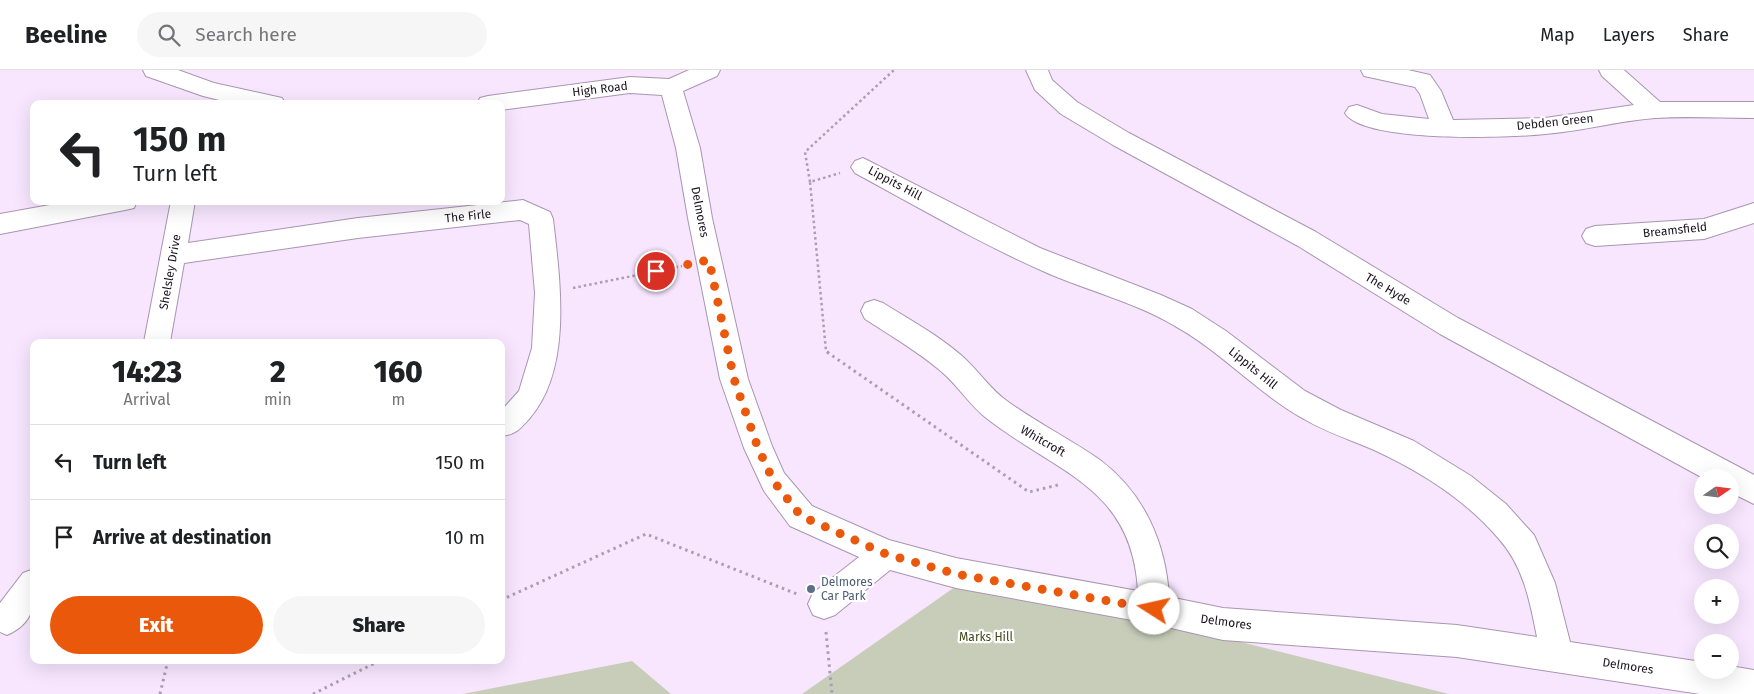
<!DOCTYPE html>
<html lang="en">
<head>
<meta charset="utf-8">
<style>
  body { margin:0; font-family:"Fira Sans",sans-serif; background:#f6f6f6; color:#202124; height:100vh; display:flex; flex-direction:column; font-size:19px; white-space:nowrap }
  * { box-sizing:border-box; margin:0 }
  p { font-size:16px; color:#757577 }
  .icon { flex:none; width:28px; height:28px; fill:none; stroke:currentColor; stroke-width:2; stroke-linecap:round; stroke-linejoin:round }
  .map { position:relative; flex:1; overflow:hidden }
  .sheet { position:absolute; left:30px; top:269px; width:475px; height:325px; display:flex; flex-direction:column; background:#fff; border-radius:10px; box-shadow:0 5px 20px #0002 }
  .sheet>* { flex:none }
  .guide { position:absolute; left:30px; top:30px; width:475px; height:105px; border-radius:10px; box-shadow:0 5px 20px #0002; background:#fff; color:#202124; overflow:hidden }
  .needle { width:32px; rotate:76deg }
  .buttons { position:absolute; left:1694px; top:399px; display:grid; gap:10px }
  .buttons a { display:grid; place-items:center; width:45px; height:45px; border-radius:50%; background:#fff; box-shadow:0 5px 20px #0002; font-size:25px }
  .pin { position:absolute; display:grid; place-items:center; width:42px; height:42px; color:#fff; margin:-21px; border:2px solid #fff; border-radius:50%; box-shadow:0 1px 5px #0007 }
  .me { position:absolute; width:55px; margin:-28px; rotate:280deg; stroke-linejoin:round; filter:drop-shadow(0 0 4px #0008) }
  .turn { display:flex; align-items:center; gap:18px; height:105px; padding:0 20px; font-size:22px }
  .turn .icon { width:65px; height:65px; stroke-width:2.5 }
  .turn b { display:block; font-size:35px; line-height:42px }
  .eta { display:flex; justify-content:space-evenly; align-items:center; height:85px; text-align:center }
  .eta b { font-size:30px; font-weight:800; line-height:35px }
  .action { display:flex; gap:10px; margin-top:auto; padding:10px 20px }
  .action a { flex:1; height:58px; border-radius:30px; background:#ea580c; color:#fff; font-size:20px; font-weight:800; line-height:58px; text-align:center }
  .action a+a { background:#f6f6f6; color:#202124 }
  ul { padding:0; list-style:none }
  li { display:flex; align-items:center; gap:15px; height:75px; padding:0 20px; border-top:1px solid #e0e0e0 }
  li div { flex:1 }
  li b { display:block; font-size:19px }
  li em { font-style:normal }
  header { display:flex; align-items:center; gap:30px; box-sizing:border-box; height:70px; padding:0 25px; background:#fff; border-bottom:1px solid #e0e0e0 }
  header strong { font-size:24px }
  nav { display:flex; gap:28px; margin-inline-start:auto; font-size:18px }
  .search { width:350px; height:45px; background:#f6f6f6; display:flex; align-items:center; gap:12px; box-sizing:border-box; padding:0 18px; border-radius:28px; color:#757577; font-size:19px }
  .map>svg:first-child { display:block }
  .green { fill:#c8cdba }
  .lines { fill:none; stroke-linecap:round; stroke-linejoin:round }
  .minor-casing { stroke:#a995b1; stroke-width:2 }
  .path-far1 { stroke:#ab9eb1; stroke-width:2.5; stroke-dasharray:2.5 3; stroke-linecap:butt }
  .path { stroke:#ab9eb1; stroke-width:3; stroke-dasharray:2.5 4; stroke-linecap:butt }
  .minor { fill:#fff; fill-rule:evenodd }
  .route { stroke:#ea580c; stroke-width:9; stroke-dasharray:0 16.2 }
  .service-dot { fill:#5c6f8a; stroke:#fff; stroke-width:2 }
  .labels { text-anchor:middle; stroke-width:4.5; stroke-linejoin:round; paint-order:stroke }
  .street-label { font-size:12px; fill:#1a131d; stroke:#fff }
  .service-label { font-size:12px; fill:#4e5e75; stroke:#fff; text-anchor:start }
  .park-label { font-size:12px; fill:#414a19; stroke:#fff }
</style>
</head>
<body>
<header>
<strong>Beeline</strong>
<div class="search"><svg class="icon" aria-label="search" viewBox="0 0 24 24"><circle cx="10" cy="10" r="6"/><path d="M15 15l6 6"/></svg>Search here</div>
<nav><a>Map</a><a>Layers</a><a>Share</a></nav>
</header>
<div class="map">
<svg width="1754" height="624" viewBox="0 0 1754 624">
  <rect width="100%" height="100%" fill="#f7e6fe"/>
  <g class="green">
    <polygon points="972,505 1449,624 802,624"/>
    <polygon points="632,591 671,624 463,624"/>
  </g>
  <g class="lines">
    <g class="minor-casing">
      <g id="minor">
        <polygon points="143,0 178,0 214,13 282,28 285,34 236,34 203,26 146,6"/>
        <path d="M689,0H720L717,6L683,21L700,78L712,148L748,309L772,376L784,403L812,436L889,470L956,488L1138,521C1132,415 1055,403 985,347C969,334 958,316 943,303C919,282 891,266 865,249L861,241L865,233L874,230L883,233C910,250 938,265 962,286C978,300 990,319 1007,331C1037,353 1070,369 1100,390C1144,423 1166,473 1169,527L1223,538L1457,555L1537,567C1530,532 1524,497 1499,469C1466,430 1420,401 1374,380C1351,370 1326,362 1304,349C1257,323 1222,282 1175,256C1135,232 1088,221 1045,202C979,173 918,137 855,103L851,97L855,91L863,88L1040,178L1161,225L1192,239L1226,261L1305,321L1341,340L1414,371L1471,406L1506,434L1534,465L1555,513L1570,572L1702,592V600H1730V596L1754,600V624H1700L1457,587L1223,570L1154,554L956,518L890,500L835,545L824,549L813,545L808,534L813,523L859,487L790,456L764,421L744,378L720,309L688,148L676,78L662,25L630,23L501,40V34H477L480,28L488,26L630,7L669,9Z"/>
        <polygon points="1026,0 1048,0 1052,10 1077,32 1129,63 1316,162 1458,248 1754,405 1754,434 1730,422 1730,408 1703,408 1440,264 1298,176 1113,75 1061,44 1035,20"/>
        <path d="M1361,0H1408L1430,5L1441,21L1453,50L1545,48L1634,35L1602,6L1599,0H1624L1660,32H1754V48C1721,48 1687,46 1655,48C1618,51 1582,61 1545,64C1511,68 1363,73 1345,43L1349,37L1357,35L1382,44L1429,49L1420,24L1415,17L1364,6Z"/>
        <path d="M523,130L550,142L553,149C560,210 573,299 529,349C520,359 515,365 501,366V341L519,321L532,278L535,223L529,154L520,150L358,168L184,193L170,272H144L171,131H195L188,173L358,148Z"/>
        <polygon points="72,131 137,131 134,138 125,140 0,164 0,144"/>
        <polygon points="1754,133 1754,153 1704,169 1595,176 1586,173 1582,166 1586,159 1595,156 1704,149"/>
        <path d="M34,499C34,528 39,551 7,565L0,562V533L23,503Z"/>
      </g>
    </g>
    <g class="path-far1">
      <polyline points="810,112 805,82 894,0"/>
      <polyline points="573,218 682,196"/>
      <polyline points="829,283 826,281 810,112 840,103"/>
    </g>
    <g class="path">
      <polyline points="827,282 1029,422 1058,415"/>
      <polyline points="501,530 646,464 797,524"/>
      <polyline points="826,562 832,624"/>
      <polyline points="160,624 168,590"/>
      <polyline points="313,624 381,590"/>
    </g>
    <use href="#minor" class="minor"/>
  </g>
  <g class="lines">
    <polyline class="route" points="656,201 709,190 734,309 758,378 774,412 801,446 886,484 956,504 1154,539"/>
  </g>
  <circle class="service-dot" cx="811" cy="519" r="5"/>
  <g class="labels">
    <g class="street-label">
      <text transform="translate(600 19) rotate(-7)" y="4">High Road</text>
      <text transform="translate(1555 52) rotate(-6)" y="4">Debden Green</text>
      <text transform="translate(895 113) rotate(28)" y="4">Lippits Hill</text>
      <text transform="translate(700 142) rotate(79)" y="4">Delmores</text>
      <text transform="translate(468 146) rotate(-6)" y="4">The Firle</text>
      <text transform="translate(1675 160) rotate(-6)" y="4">Breamsfield</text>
      <text transform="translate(170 202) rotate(-80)" y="4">Shelsley Drive</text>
      <text transform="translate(1388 219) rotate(31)" y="4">The Hyde</text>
      <text transform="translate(1253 298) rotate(39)" y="4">Lippits Hill</text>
      <text transform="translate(1043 371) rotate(30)" y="4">Whitcroft</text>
      <text transform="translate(1226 552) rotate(8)" y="4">Delmores</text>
      <text transform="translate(1628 596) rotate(9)" y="4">Delmores</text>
    </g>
    <g class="service-label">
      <text x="821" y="516">Delmores<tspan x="821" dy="14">Car Park</tspan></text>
    </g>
    <g class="park-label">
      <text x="986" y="571">Marks Hill</text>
    </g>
  </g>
</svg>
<div class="buttons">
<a><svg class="needle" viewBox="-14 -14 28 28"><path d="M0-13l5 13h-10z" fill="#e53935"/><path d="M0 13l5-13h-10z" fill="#757577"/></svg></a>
<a><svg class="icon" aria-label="search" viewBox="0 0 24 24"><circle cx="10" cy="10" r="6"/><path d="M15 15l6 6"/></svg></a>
<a>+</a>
<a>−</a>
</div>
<div class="pin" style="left:656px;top:201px;background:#d93025"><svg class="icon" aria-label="arrive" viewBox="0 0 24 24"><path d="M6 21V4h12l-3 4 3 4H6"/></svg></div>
<svg class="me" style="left:1154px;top:539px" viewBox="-20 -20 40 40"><circle r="19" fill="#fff"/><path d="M0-13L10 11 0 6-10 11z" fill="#ea580c"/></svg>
<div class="guide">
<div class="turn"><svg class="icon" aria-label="left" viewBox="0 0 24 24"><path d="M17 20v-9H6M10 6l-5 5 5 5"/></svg><div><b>150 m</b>Turn left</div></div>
</div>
<section class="sheet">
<div class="eta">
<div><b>14:23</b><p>Arrival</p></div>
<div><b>2</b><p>min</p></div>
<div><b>160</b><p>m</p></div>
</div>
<ul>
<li><svg class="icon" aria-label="left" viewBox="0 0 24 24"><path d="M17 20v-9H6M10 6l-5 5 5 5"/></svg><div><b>Turn left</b></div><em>150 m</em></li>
<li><svg class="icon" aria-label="arrive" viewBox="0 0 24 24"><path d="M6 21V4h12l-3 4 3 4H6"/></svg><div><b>Arrive at destination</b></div><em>10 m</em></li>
</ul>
<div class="action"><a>Exit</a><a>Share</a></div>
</section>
</div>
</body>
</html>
